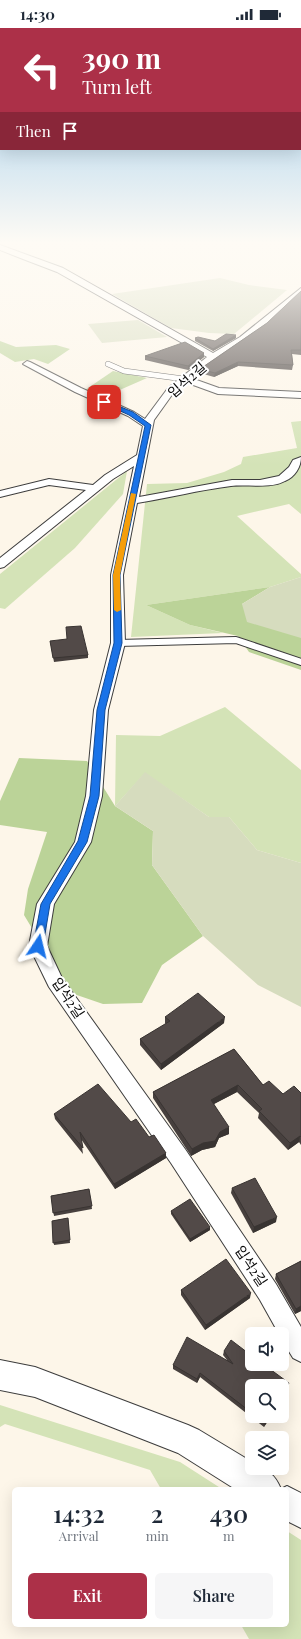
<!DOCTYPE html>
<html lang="en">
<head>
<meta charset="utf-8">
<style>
  body { margin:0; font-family:"Playfair Display","Noto Sans KR",serif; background:#f6f6f7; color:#1f2937; height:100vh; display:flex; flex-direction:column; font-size:15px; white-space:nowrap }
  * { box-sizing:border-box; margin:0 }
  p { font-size:13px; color:#747a83 }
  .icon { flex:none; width:22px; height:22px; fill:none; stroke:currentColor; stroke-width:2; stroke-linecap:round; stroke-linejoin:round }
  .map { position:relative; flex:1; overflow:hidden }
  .panel { position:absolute; left:12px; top:1459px; width:277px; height:140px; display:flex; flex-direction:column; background:#fff; border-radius:6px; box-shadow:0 4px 16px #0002 }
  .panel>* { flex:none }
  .hud { position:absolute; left:0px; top:0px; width:301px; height:122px; box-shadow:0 4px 16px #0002; background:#ac3048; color:#fff; overflow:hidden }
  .fabs { position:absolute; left:245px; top:1299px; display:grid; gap:8px }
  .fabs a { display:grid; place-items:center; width:44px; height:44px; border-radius:6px; background:#fff; box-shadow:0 4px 16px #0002; font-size:20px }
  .pin { position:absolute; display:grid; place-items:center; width:34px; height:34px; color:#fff; margin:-17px; border-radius:8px; box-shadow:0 2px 6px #0006 }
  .me { position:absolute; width:44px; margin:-22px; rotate:10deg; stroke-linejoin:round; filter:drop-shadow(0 0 3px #0008) }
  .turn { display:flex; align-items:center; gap:14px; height:84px; padding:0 16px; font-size:18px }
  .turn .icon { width:52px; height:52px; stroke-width:2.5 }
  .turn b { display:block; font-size:28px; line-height:34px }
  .then { display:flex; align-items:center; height:38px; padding:0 16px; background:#0003; gap:8px; font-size:15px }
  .eta { display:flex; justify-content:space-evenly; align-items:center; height:68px; text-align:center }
  .eta b { font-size:24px; font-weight:600; line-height:28px }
  .cta { display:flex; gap:8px; margin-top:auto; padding:8px 16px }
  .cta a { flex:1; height:46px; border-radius:6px; background:#ac3048; color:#fff; font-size:16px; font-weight:600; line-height:46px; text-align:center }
  .cta a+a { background:#f6f6f7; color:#1f2937 }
  .status { display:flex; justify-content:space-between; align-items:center; height:28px; padding:0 20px; background:#fff; direction:ltr }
  .status svg { height:11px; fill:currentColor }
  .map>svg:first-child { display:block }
  .green { fill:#d4e3b7 }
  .forest { fill:#bbd398 }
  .cemetery { fill:#d6dcbe }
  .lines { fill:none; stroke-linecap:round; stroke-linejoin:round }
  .service-far1-casing { stroke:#3d3d3d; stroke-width:6 }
  .service-casing { stroke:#3d3d3d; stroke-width:8 }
  .minor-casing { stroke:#3d3d3d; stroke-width:2 }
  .tertiary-casing { stroke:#3d3d3d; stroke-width:2 }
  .service-far1 { stroke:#fff; stroke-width:5 }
  .service { stroke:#fff; stroke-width:6 }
  .minor { fill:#fff; fill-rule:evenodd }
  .tertiary { fill:#fff; fill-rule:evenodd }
  .wall { fill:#47403e }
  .shaded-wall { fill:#393432 }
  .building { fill:#524a48; stroke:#393432 }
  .route { fill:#1a73e8; stroke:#114b97 }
  .slow { fill:#f59e0b }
  .labels { text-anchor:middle; stroke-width:4; stroke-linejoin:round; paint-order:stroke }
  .street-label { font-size:14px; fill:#0a0a0a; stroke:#fff }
</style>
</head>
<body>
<div class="status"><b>14:30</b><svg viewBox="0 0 49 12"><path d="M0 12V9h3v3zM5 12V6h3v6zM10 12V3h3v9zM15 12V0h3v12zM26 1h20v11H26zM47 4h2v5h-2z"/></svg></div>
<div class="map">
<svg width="301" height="1611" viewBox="0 0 301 1611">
  <rect width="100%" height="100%" fill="#fdf6e9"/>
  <g class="green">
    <polygon points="301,393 301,486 289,476 237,488 301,546 301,549 270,559 146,577 190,597 223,605 131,609 147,456 187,455 224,444 241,436 243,429 297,420 291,394"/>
    <polygon points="127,443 123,466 75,520 5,581 0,580 0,546"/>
    <polygon points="225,679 301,742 301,835 257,822 229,789 209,789 145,745 115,778 116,707 160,708"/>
    <polygon points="0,1377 180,1434 222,1461 161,1461 150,1442 5,1396 0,1399"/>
    <polygon points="287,1503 301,1512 301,1611 249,1611 241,1597 287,1597"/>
  </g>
  <g class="forest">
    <polygon points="0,313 16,319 56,317 70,321 48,336 34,331 15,334 0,325"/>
    <polygon points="113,343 147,350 106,368 85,362"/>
    <polygon points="270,559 242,576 301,609 301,642 249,624 238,608 190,597 146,577"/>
    <polygon points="19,730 87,733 115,778 153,803 152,837 203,908 162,937 142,975 103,976 71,965 24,887 28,861 47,804 0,797 0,773"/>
  </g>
  <g class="cemetery">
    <polygon points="220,250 249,257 287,262 234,306 209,305 171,300 112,266"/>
    <polygon points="138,292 167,309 102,315 88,296"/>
    <polygon points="301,549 301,610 247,594 242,576 270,559"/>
    <polygon points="145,744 209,789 229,789 257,822 301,835 301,979 258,957 203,908 152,837 153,803 115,778"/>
  </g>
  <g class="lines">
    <g class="service-far1-casing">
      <polyline id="service-far1" points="108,336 124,343 184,351"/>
    </g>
    <g class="service-casing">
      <polyline id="service" points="118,615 236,612 301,634"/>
    </g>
    <g class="minor-casing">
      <path id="minor" d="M0,217L63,240L213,325L240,309L301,260V266L272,293L246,313L216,331L191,350L219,360L301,364V370L218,366L185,354L174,364L154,392L139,469L232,452H260L279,448L289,439L293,432L301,429C301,439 295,449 285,453C271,461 247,456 231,458C199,462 168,470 137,475L123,547L125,615L108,682L102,768L91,814L54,876L47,918L62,950L185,1121L276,1256L301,1299V1334L293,1330L282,1312V1306H279L260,1272L171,1135L49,959L29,918L37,876L75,814L86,768L94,682L111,615V547L134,438L113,451L4,539L0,540V530L86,462L49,457L0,469V463L49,451L93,457L105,447L137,427L143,398L128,388L75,364L23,336L27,333L30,334L81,360L134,384L145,391L168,360L207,329L57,244L23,231L0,222Z"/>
    </g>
    <g class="tertiary-casing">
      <path id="tertiary" d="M0,1332L35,1339L188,1397L199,1402L252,1434V1440C268,1440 275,1447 281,1461L287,1458L301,1465V1500L287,1493V1461H235L178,1425L35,1369L0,1362Z"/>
    </g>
    <use href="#service-far1" class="service-far1"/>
    <use href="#service" class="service"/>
    <use href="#minor" class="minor"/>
    <use href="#tertiary" class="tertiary"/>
  </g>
  <g class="wall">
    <polygon points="301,263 301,327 292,326 293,337 292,342 238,338 214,349 200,345 200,341 267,295"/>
    <polygon points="236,307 236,310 213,323 195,313 195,310 215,313"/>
    <polygon points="204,325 204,329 188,342 145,332 145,328"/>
    <polygon points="50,613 88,627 88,630 54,634"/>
    <polygon points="165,989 224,995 161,1042 140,1017 140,1011 166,996 165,995"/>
    <polygon points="234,1021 263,1057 283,1066 301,1065 301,1117 299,1114 288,1122 258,1090 259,1085 237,1064 214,1076 229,1106 219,1110 215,1119 202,1122 191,1128 153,1070 153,1064"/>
    <polygon points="54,1086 131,1094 149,1109 166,1130 115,1161 81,1111 83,1126 55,1091"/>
    <polygon points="232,1160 276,1194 253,1205 231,1165"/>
    <polygon points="89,1161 92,1181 54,1188 51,1168"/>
    <polygon points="171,1183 210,1202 190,1214 171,1186"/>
    <polygon points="68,1190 70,1215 54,1217 52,1193"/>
    <polygon points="301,1233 301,1283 295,1286 275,1251 276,1246"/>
    <polygon points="181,1262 250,1270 205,1302 181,1267"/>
    <polygon points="224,1323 288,1360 282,1370 282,1358 252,1358 252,1388 271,1388 264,1399 200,1349 197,1355 173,1341 173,1337 227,1332 223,1327"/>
  </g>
  <g class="shaded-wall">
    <polygon points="236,307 236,310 213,323 213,321"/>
    <polygon points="204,325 204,329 188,342 188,338"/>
    <polygon points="238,334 238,338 214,349 215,345"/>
    <polygon points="225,989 224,995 161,1042 161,1036"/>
    <polygon points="238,1057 237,1064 210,1078 211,1072"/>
    <polygon points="229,1099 229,1106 219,1110 215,1119 202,1122 191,1128 192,1121 203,1115 220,1104"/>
    <polygon points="300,1108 299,1114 288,1122 290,1115"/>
    <polygon points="166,1125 166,1130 115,1161 114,1156"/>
    <polygon points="277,1189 276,1194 253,1205 254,1199"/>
    <polygon points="210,1199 210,1202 190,1214 190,1211"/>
    <polygon points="251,1265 250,1270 205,1302 206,1297"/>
    <polygon points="301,1278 301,1283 295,1286 296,1281"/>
    <polygon points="200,1345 200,1349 197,1355 197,1351"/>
    <polygon points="289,1355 288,1360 282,1370 282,1367"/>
    <polygon points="269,1388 271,1388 264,1399 265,1395"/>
  </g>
  <g class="building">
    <polygon points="301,263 301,322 291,322 293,337 238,334 215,345 200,341 267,295"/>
    <polygon points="226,306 236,307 213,321 195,310 198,309 215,313"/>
    <polygon points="185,314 204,325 188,338 145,328"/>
    <polygon points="81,598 88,627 53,630 50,613 67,611 66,599"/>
    <polygon points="198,965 225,989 161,1036 140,1011 170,993 165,989"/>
    <polygon points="234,1021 263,1057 269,1053 283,1066 294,1058 301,1065 301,1109 300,1108 290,1115 259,1083 262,1081 238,1057 211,1072 229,1099 220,1104 215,1113 203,1115 192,1121 153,1064"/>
    <polygon points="98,1056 131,1094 136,1091 149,1109 154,1107 166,1125 114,1156 80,1104 83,1120 54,1086"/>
    <polygon points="255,1150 277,1189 254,1199 232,1160"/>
    <polygon points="89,1161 92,1178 53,1185 51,1168"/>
    <polygon points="190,1171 210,1199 190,1211 171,1183"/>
    <polygon points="68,1190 70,1212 53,1215 52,1193"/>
    <polygon points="226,1231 251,1265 206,1297 181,1262"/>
    <polygon points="301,1233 301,1278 296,1281 276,1246"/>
    <polygon points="187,1309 233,1336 224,1323 231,1312 252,1328 252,1336 263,1336 289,1355 282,1367 282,1358 252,1358 252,1385 200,1345 197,1351 173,1337"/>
    <polygon points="256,1388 269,1388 265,1395"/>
  </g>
  <linearGradient id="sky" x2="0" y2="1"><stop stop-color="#93c6eb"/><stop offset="0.49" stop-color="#fefbf5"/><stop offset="1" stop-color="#fefbf5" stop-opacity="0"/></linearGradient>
  <rect width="301" height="438" fill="url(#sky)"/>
  <polygon class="route" points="103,373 106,373 133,384 151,397 120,547 122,615 105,682 99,768 87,814 50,876 43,918 42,921 34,921 33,918 41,876 78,813 90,768 97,682 114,615 113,547 145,398 129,387 103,375"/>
  <polygon class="slow" points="131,465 136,466 120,547 121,582 117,584 114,582 113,547"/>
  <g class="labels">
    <g class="street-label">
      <text transform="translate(187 352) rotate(-41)" y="5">입석2길</text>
      <text transform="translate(68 970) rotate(56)" y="5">입석2길</text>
      <text transform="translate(251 1238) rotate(56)" y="5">입석2길</text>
    </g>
  </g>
</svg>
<div class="fabs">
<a><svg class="icon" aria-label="sound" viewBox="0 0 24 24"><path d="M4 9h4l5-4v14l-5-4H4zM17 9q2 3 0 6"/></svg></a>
<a><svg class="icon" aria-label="search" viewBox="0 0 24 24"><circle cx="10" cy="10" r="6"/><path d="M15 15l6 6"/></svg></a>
<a><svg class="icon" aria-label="layers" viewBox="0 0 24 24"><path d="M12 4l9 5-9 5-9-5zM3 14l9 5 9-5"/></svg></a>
</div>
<div class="pin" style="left:104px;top:374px;background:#d93025"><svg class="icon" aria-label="arrive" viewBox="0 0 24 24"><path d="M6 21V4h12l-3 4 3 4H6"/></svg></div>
<svg class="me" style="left:38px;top:918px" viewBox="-20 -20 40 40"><path d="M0-17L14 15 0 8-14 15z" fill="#1a73e8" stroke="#fff" stroke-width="4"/></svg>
<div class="hud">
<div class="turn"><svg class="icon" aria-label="left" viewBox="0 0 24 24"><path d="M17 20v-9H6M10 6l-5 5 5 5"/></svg><div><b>390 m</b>Turn left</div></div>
<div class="then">Then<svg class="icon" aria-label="arrive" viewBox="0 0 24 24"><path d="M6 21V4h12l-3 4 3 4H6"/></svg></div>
</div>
<section class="panel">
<div class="eta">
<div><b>14:32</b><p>Arrival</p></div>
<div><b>2</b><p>min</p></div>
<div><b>430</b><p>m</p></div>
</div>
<div class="cta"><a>Exit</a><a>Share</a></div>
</section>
</div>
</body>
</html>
